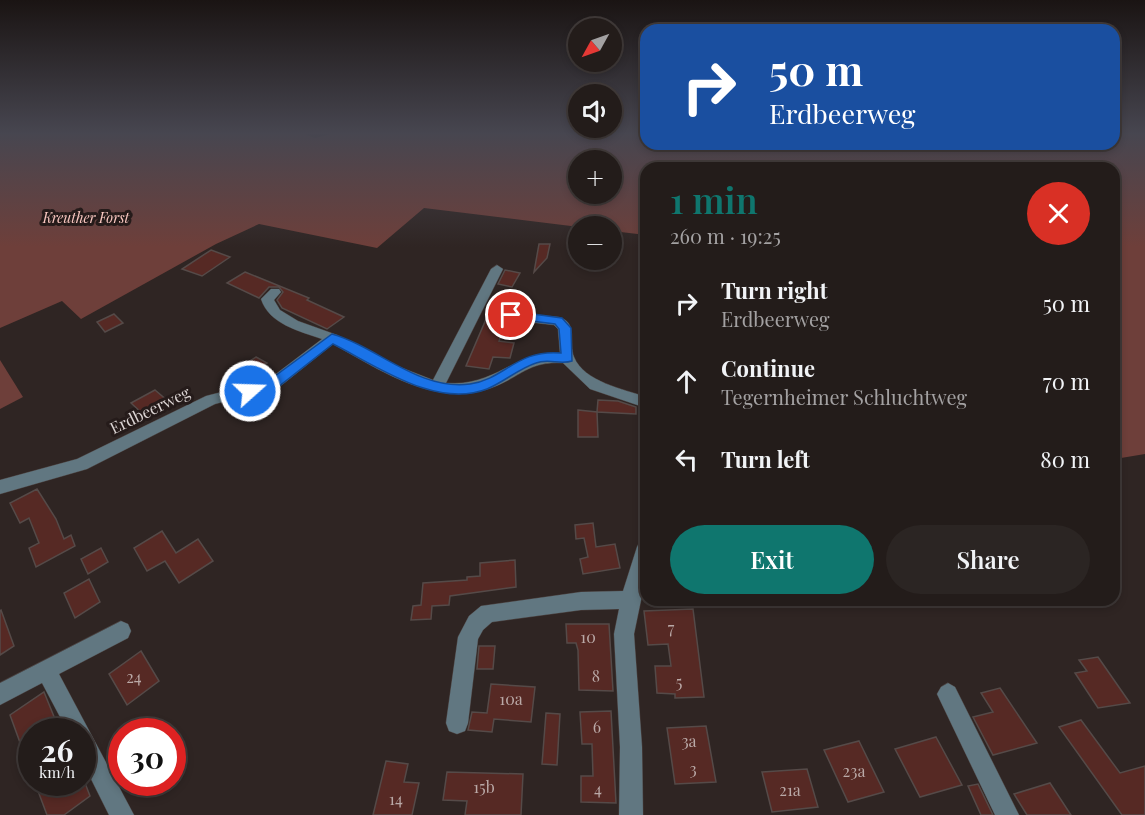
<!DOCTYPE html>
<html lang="en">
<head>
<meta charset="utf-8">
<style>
  body { margin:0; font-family:"Playfair Display",serif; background:#2b2523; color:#f1f3f6; height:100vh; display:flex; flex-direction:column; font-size:22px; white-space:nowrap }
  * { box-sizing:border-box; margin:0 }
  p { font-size:20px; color:#a3a1a2 }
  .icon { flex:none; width:33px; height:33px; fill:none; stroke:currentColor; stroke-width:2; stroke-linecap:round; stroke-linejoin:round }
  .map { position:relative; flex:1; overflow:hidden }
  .panel { position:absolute; left:640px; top:162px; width:480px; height:444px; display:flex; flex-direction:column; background:#231c1a; border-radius:18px; box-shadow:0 3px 9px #0003,0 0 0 2px #403a39 }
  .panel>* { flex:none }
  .hud { position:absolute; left:640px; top:24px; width:480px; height:126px; border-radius:18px; box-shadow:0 3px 9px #0003,0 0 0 2px #403a39; background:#1a4fa0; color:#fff; overflow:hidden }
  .needle { width:39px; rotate:230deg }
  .buttons { position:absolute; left:568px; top:18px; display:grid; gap:12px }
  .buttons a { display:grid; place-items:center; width:54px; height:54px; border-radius:50%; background:#231c1a; box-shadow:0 3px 9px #0003,0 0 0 2px #403a39; font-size:30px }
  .speed { position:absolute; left:18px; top:718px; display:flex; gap:12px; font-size:30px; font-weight:700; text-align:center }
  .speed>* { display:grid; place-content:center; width:78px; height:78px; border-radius:50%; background:#231c1a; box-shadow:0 3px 9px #0003,0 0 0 2px #403a39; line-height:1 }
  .speed small { font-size:15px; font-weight:400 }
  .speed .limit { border:9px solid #d22; background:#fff; color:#111 }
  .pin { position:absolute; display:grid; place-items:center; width:51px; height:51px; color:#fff; margin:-26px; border:3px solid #fff; border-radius:50%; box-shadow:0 2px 6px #0007 }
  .me { position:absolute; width:66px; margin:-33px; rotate:70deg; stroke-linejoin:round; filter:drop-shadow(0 0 4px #0008) }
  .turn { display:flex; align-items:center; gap:21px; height:126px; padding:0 30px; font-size:27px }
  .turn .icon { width:78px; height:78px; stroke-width:2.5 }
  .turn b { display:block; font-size:42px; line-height:51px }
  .round { display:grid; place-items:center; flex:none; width:63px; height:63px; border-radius:32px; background:#2b2523 }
  .headline { display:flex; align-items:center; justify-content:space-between; height:102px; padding:0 30px }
  h1 { font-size:36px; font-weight:600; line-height:45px; color:#0f766e }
  .button { display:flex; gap:12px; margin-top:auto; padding:12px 30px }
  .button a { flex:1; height:69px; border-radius:36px; background:#0f766e; color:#fff; font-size:24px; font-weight:600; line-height:69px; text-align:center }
  .button a+a { background:#2b2523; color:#f1f3f6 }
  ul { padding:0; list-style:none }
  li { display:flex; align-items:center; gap:18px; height:78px; padding:0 30px }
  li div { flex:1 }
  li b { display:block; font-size:22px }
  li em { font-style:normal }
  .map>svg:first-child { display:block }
  .green { fill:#6e3f3a; fill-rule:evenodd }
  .building { fill:#562924; stroke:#554a48; stroke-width:1.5 }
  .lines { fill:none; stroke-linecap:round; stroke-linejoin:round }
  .minor-casing { stroke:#4b413f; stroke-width:1 }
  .minor { fill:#617781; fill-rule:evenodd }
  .route { fill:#1a73e8; stroke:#114b97; stroke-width:1.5 }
  .labels { text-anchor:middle; stroke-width:6; stroke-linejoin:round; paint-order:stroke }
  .far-park-label { font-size:14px; font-style:italic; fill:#fac8c1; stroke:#251b1a }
  .street-label { font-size:16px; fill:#dbd4d3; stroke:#251b1a }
  .near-number-label { font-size:16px; fill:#baa9a7 }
</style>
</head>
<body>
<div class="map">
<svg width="1145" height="815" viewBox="0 0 1145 815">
  <rect width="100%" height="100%" fill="#2f2523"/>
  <g class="green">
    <path d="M0,133H302L315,138L334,133H646V144H1114L1115,133H1145V454L1115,459L1114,168H646V235L612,231V226L579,227L424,208L377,248L259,224L216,244L81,319L62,301L0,328ZM612,160V194H579V160Z"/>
    <polygon points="0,360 23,397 0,409"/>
  </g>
  <g class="building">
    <polygon points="539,244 550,244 547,258 534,272"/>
    <polygon points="211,250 230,257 202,276 182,269"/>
    <polygon points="505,270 520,273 512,287 498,284"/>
    <polygon points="245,272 309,298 307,300 344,317 327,329 282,308 277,300 283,292 279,287 269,287 259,298 227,283"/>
    <polygon points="114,314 123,323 105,332 97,322"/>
    <polygon points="487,317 505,322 499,341 514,343 510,358 493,357 489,369 466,366"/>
    <polygon points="256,357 267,363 250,374 240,367"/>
    <polygon points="155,390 169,402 145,416 131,403"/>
    <polygon points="598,400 618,401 636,407 636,414 597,412"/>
    <polygon points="578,410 597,412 598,437 578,437"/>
    <polygon points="37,489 56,519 64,539 71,535 75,546 36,567 29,548 39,543 29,518 20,523 10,503"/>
    <polygon points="593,523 596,547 615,544 620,568 583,574 580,559 588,557 584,538 576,539 575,525"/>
    <polygon points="162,531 176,553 198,539 213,561 179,583 165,561 147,571 134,548"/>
    <polygon points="101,548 108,562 88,574 81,559"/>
    <polygon points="515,560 516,587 450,596 449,605 432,606 431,619 411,620 413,606 421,605 423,583 467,580 467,577 480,576 480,563"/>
    <polygon points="89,579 100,602 75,618 64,593"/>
    <polygon points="693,609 704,697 675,698 675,694 657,693 655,666 671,666 668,644 648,645 644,611"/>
    <polygon points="1,610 14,646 0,655 0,611"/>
    <polygon points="566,624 609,624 613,691 579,690 578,650 576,643 567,643"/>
    <polygon points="479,646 495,646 493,669 477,669"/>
    <polygon points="141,651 159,681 127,705 109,674"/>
    <polygon points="1098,657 1130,703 1098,708 1075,673 1087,671 1079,660"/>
    <polygon points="491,684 535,687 531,722 494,719 492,732 468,730 472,712 487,713"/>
    <polygon points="1000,688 1037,743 993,755 973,717 993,712 981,693"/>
    <polygon points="44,692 57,724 45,732 32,732 32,741 22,748 10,715"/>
    <polygon points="611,711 616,803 581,802 581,776 593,776 592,744 582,744 580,712"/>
    <polygon points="546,713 560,714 557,765 542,764"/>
    <polygon points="1081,720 1120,773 1145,766 1145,815 1122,815 1059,727"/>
    <polygon points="706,726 716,782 675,784 667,728"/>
    <polygon points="936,737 962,785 920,797 895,749"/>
    <polygon points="859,741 884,792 848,802 824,750"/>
    <polygon points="386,761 408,764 404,782 419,783 412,815 373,815"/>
    <polygon points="807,769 818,807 772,812 762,772"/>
    <polygon points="447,772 523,774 521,815 465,815 467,801 443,800"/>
    <polygon points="35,783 85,783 90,796 64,815 47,815"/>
    <polygon points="1050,783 1071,815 1027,815 1014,794"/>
    <polygon points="978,784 993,815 981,815 968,786"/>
  </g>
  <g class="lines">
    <g class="minor-casing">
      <g id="minor">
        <path d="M497,265L503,269L446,383C496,387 514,351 560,353L558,329L554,325L493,318L486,314L488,311L558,317C579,322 568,342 574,357C584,382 624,389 646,397V408L590,389L563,363C528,361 521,377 491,388C435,408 380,370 333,344L278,388L215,404L87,469L0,494V480L77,459L206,396L268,380L322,339C299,331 269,324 261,299L271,289H279L281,292L274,300L280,310L298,321L337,335L392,364L433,380L491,269Z"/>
        <polygon points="646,539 646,576 634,634 642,747 643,815 619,815 620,747 614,634 619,609 581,610 492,622 483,630 478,639 468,723 465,731 457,734 449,731 446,723 458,637 469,616 481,606 581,592 623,591 637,547 640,541"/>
        <polygon points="121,621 128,624 131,631 128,638 59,674 134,815 109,815 82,761 82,732 68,732 42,683 0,705 0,683"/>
        <polygon points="948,683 955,687 1019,815 995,815 937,694 941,687"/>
      </g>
    </g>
    <use href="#minor" class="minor"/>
  </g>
  <linearGradient id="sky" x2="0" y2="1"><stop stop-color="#1a1413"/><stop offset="0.54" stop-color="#474650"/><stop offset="1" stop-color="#474650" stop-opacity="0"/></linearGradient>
  <rect width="1145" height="247" fill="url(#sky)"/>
  <path class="route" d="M511,311L562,318L571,328L572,361C560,365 548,358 536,363C518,369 504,382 487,389C436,409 377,366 333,344L278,387L250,395L243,391L245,387L268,381L332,334C378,347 419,391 470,384C505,379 517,349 561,353L559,329L555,324L507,318L505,315Z"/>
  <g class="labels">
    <g class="far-park-label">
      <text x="86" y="223">Kreuther Forst</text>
    </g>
    <g class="street-label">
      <text transform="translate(150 410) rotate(-26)" y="6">Erdbeerweg</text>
    </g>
    <g class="near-number-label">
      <text x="671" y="634">7</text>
      <text x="588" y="643">10</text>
      <text x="596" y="682">8</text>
      <text x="134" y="683">24</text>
      <text x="679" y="688">5</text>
      <text x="511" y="705">10a</text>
      <text x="597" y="733">6</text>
      <text x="689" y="747">3a</text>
      <text x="693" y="775">3</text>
      <text x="854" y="777">23a</text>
      <text x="484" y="793">15b</text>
      <text x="598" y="795">4</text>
      <text x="790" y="796">21a</text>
      <text x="396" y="805">14</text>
    </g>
  </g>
</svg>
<div class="buttons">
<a><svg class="needle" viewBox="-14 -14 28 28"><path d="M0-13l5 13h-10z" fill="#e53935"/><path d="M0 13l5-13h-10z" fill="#a3a1a2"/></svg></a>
<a><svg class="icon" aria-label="sound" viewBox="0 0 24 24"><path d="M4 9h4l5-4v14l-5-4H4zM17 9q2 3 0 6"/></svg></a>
<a>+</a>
<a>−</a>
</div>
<div class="speed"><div>26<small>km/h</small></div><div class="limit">30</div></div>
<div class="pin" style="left:511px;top:315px;background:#d93025"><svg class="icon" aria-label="arrive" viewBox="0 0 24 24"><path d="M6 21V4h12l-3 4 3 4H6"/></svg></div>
<svg class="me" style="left:250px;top:391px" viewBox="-20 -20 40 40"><circle r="17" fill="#1a73e8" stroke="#fff" stroke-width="3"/><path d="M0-11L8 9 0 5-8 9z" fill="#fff"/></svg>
<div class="hud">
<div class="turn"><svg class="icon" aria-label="right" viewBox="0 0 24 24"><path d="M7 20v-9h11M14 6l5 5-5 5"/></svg><div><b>50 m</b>Erdbeerweg</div></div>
</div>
<section class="panel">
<div class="headline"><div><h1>1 min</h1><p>260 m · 19:25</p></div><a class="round" style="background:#d93025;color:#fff"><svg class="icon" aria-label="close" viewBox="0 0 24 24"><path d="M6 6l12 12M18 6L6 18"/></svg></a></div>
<ul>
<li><svg class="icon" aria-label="right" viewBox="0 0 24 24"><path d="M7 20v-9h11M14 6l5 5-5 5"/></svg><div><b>Turn right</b><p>Erdbeerweg</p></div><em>50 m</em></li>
<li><svg class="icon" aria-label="ahead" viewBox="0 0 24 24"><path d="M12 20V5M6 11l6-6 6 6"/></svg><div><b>Continue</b><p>Tegernheimer Schluchtweg</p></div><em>70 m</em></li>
<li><svg class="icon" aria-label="left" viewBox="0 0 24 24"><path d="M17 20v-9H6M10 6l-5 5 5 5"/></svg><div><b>Turn left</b></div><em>80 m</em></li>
</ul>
<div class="button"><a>Exit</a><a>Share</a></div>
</section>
</div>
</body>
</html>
